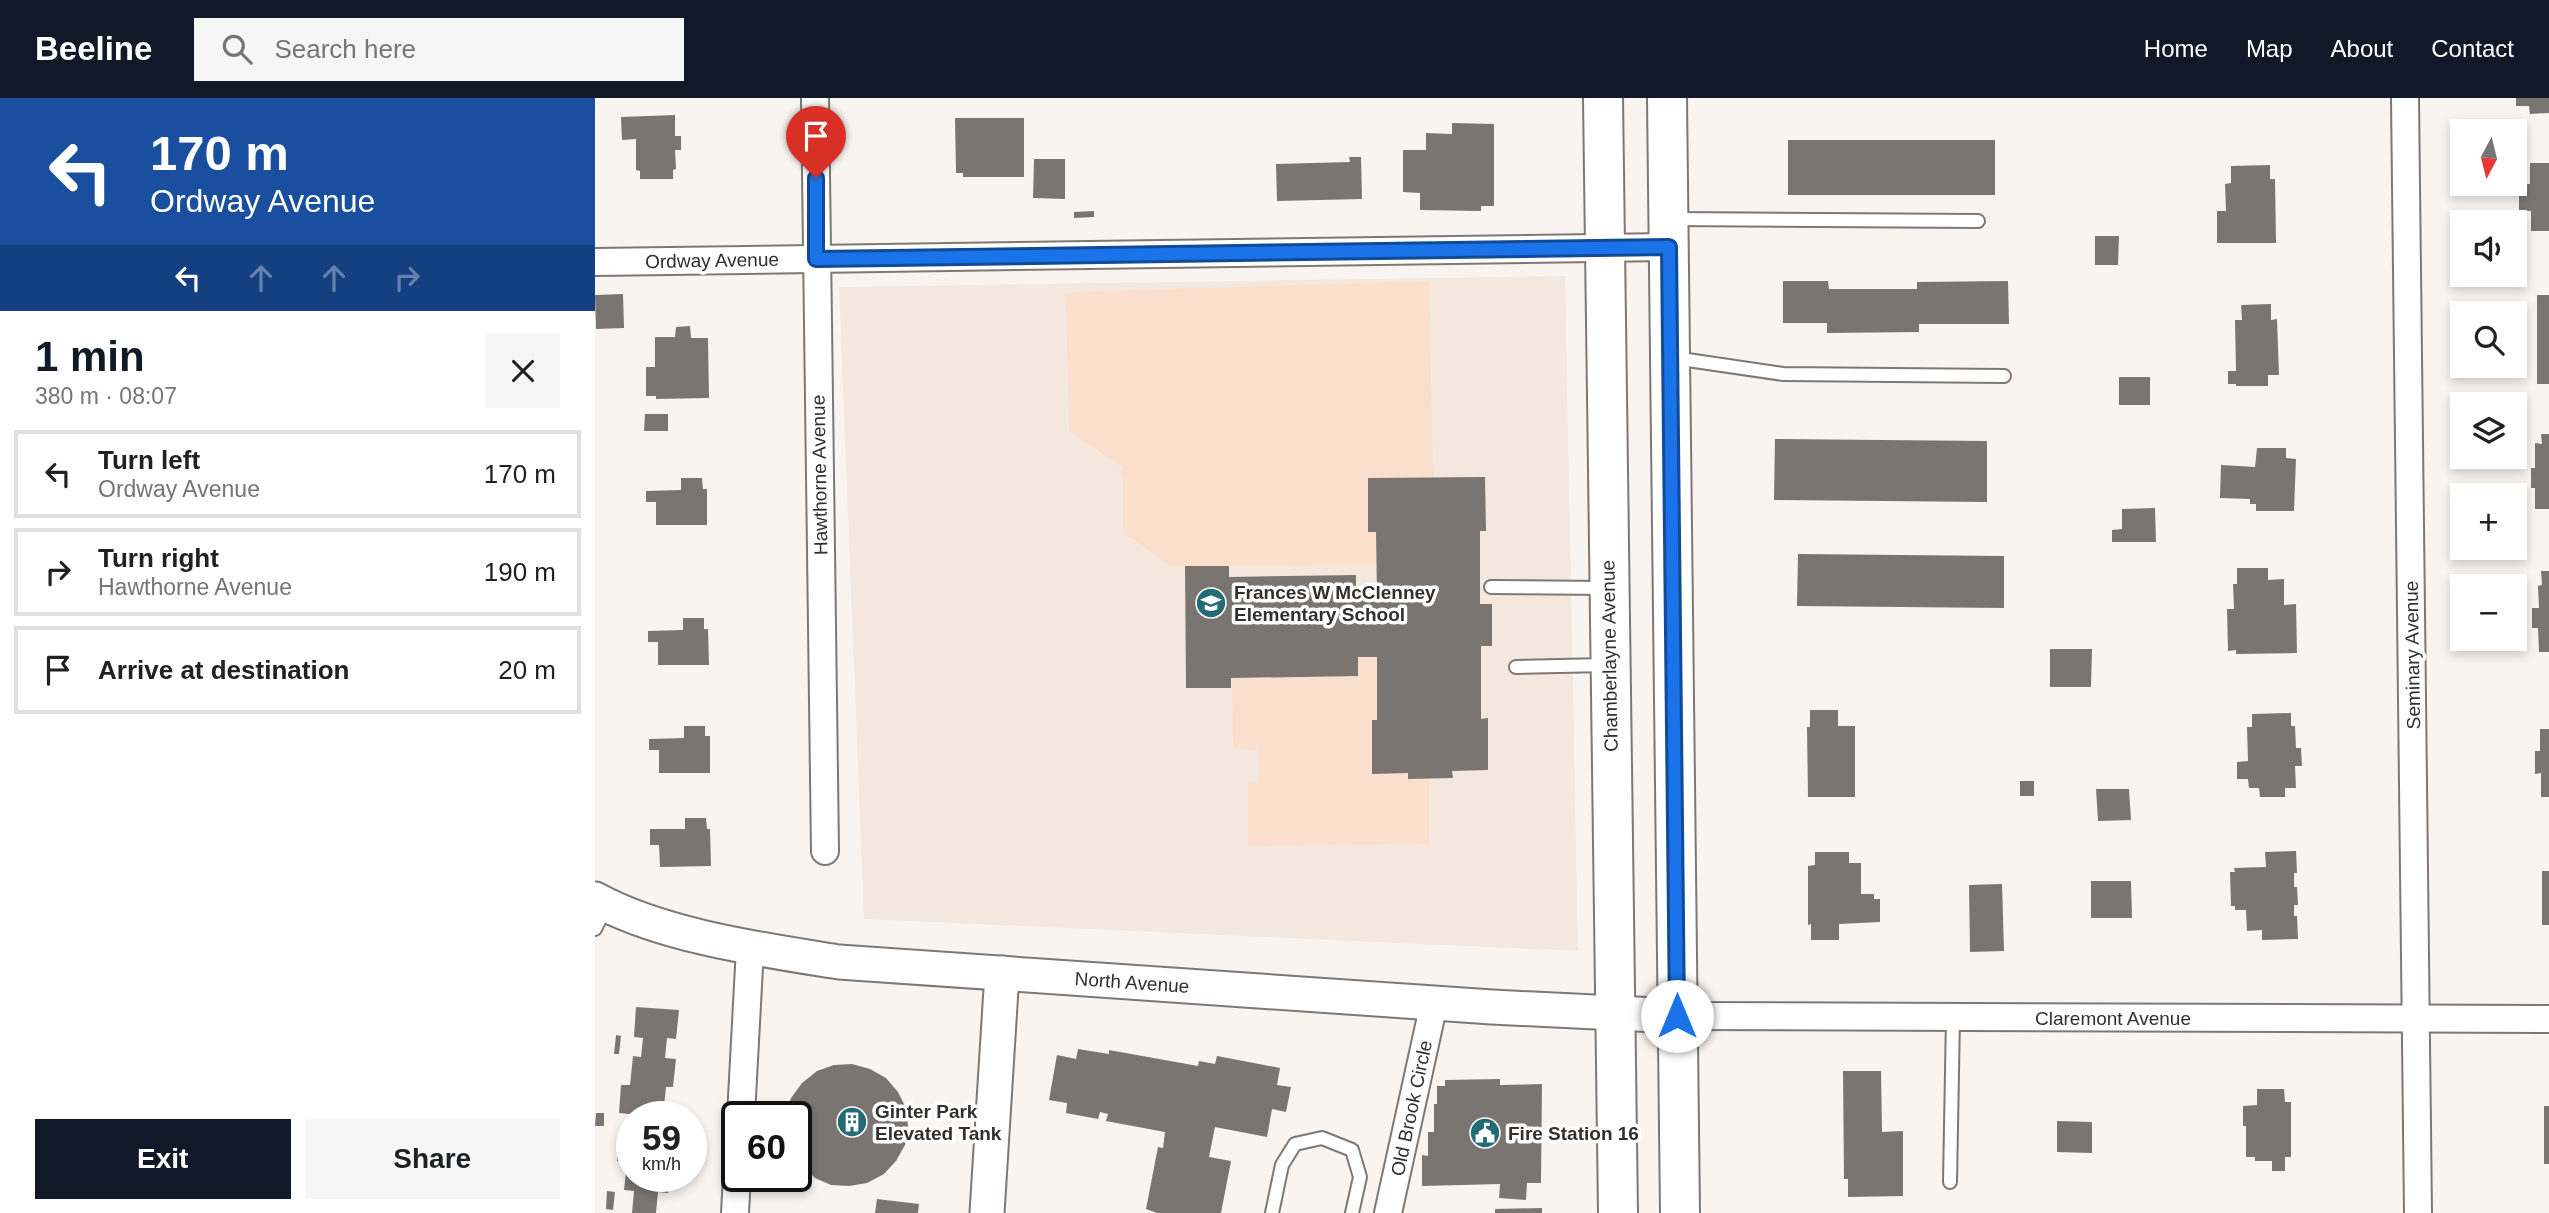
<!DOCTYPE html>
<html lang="en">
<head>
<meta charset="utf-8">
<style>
  body { margin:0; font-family:Helvetica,sans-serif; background:#f6f6f6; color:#202124; height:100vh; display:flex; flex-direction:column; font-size:26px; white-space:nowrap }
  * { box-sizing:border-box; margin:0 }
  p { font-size:23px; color:#757577 }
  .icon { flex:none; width:38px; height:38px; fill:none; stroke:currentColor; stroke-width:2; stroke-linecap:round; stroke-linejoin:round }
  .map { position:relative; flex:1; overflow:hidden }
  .details { display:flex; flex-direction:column; background:#fff; width:595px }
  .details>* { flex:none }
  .guide { background:#1a4fa0; color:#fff; overflow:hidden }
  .needle { width:46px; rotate:187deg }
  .controls { position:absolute; left:1855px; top:21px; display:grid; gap:14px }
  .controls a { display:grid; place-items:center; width:77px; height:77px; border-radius:0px; background:#fff; box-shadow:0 4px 10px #0003; font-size:35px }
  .speed { position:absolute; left:21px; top:1003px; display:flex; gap:14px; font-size:35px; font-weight:700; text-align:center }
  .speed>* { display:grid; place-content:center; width:91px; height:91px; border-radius:50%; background:#fff; box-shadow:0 4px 10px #0003; line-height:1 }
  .speed small { font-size:18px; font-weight:400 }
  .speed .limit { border:4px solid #111; border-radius:10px; background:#fff; color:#111 }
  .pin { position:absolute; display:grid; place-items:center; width:60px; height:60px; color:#fff; margin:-72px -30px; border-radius:50% 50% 50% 0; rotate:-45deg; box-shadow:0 0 7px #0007 }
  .pin .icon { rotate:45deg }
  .me { position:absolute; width:77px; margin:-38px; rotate:0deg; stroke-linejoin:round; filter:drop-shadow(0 0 5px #0008) }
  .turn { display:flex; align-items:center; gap:24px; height:147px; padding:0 35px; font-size:32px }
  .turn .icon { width:91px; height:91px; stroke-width:2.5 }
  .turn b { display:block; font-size:49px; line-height:60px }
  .lanes { display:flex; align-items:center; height:66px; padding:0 35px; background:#0003; justify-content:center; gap:35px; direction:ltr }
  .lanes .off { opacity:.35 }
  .round { display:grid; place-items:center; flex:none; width:74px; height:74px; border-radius:0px; background:#f6f6f6 }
  .headline { display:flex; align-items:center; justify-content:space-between; height:119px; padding:0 35px }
  h1 { font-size:42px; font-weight:800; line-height:52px; color:#111827 }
  .action { display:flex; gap:14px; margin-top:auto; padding:14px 35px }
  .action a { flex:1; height:80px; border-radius:0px; background:#111827; color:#fff; font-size:28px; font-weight:800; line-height:80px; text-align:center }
  .action a+a { background:#f6f6f6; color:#202124 }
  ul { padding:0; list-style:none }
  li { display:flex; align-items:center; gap:21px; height:88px; margin:0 14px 10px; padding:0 21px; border:4px solid #e0e0e0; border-radius:0px }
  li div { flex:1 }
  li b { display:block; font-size:26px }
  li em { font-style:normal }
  header { display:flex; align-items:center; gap:42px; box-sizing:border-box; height:98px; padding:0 35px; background:#111827; color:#fff }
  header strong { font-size:33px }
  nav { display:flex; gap:38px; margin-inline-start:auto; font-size:24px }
  .search { width:490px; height:63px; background:#f6f6f6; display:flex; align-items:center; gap:18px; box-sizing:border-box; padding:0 24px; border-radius:0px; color:#757577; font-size:26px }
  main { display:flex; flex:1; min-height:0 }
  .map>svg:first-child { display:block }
  .built { fill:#f4e8de }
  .green { fill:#f9dfcc }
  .building { fill:#7a7571 }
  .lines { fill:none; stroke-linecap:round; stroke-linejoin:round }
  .service-casing { stroke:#7d7875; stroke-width:16 }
  .minor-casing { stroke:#7d7875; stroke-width:30 }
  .tertiary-casing { stroke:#7d7875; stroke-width:37 }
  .primary-casing { stroke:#7d7875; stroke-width:42 }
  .service { stroke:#fff; stroke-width:12 }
  .minor { stroke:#fff; stroke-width:26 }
  .tertiary { stroke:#fff; stroke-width:33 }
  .primary { stroke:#fff; stroke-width:38 }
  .route-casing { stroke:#114b97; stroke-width:18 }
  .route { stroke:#1a73e8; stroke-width:12 }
  .labels { text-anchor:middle; stroke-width:7; stroke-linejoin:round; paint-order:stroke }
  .street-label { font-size:19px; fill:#32302f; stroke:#fff }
  .poi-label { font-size:19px; font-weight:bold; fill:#32302f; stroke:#fff; text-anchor:start }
</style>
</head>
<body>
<header>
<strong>Beeline</strong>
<div class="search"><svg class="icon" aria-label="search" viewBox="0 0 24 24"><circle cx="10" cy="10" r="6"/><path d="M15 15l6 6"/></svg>Search here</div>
<nav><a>Home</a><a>Map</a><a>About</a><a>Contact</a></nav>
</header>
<main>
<section class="details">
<div class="guide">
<div class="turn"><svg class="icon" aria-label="left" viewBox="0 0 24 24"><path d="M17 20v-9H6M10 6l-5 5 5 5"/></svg><div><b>170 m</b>Ordway Avenue</div></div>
<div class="lanes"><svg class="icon" aria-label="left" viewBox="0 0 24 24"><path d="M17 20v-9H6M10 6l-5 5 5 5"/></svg><svg class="icon off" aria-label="ahead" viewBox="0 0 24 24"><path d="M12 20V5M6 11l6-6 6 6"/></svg><svg class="icon off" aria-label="ahead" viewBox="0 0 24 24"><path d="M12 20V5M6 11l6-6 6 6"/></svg><svg class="icon off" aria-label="right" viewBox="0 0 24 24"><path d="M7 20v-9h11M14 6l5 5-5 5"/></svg></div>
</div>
<div class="headline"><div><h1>1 min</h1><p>380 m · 08:07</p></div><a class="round"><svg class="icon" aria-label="close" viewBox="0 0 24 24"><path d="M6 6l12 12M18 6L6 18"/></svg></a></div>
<ul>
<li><svg class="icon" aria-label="left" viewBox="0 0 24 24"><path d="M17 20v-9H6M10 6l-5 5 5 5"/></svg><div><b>Turn left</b><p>Ordway Avenue</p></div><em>170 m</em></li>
<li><svg class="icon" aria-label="right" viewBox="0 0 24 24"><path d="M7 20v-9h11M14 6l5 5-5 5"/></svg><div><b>Turn right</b><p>Hawthorne Avenue</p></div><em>190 m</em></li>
<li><svg class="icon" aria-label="arrive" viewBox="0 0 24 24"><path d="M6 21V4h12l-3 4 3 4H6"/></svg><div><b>Arrive at destination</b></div><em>20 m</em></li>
</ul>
<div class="action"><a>Exit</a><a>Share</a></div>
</section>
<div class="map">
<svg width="1954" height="1115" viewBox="0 0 1954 1115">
  <rect width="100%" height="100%" fill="#faf4f0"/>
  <polygon class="built" points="970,178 983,853 269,821 244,189"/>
  <g class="green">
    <polygon points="834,183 838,379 773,380 773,434 781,434 782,467 574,468 538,441 528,437 528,380 525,375 530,371 474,333 471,197 479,194"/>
    <polygon points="763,559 782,559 782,622 777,622 777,676 813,675 834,680 834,746 653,748 653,684 664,684 663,652 638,651 637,579 763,578"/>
  </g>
  <g class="building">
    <polygon points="1921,0 1954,0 1954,15 1935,16 1934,8 1921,8"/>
    <polygon points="80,17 80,38 86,38 86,52 80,52 81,71 78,72 78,81 45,81 45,73 41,72 41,41 27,42 26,19"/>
    <polygon points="360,20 429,20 429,79 368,79 368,75 361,75"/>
    <polygon points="857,25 899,26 899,108 886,108 886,113 825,112 825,95 808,94 808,52 831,52 831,35 857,36"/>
    <rect x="1193" y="42" width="207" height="55"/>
    <polygon points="754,59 766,59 767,101 682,103 681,66 755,64"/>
    <polygon points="439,61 470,61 470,101 438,100"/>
    <polygon points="1935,65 1954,65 1954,133 1936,133 1936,113 1924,113 1924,86 1935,86"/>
    <polygon points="1675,67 1675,81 1680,81 1681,145 1622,145 1622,113 1631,113 1630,86 1636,85 1636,68"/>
    <polygon points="499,113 499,119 479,120 479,114"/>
    <polygon points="1500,138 1524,138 1523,167 1500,167"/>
    <polygon points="1188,183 1233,183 1234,191 1322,191 1322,184 1413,183 1414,226 1324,226 1324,234 1232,235 1232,225 1188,225"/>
    <polygon points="28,196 29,230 1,231 0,197"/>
    <rect x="1942" y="197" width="12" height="89"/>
    <polygon points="1676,206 1676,222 1682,221 1684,277 1673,277 1673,288 1641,288 1641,286 1633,286 1633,273 1641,273 1640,222 1647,222 1646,207"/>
    <polygon points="95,228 96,240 113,240 114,300 61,301 61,298 51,298 51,269 60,269 60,239 80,239 81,229"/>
    <rect x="1524" y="279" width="31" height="28"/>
    <polygon points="50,316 73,316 73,333 49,333"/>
    <polygon points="1946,336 1954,336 1954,411 1940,411 1940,390 1936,390 1936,370 1940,370 1940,345 1947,346"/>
    <polygon points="1180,341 1392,343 1392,404 1179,402"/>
    <polygon points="1662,350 1691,350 1691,360 1701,361 1699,413 1661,413 1661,406 1655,406 1655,401 1625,400 1626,367 1660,369"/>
    <polygon points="890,379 891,433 885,433 885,506 897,506 897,548 886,548 886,621 893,620 893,672 857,673 858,680 813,681 813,675 777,676 777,622 782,622 782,559 763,559 763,578 636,580 636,590 591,590 590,468 634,468 634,479 761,477 761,495 782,495 781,434 773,434 773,380"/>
    <polygon points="86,380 107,380 108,391 112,391 112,427 61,427 61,404 51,404 51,393 86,392"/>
    <polygon points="1560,410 1561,444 1517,444 1517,432 1527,431 1527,411"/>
    <polygon points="1203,456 1409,458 1409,510 1202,508"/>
    <polygon points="1642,470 1673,470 1673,482 1689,481 1689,507 1701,506 1702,555 1641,556 1641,552 1633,553 1632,511 1639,511 1638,486 1642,486"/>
    <polygon points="1946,473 1954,473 1954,554 1944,554 1943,530 1937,530 1937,510 1944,510 1943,488 1947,487"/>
    <polygon points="88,520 109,520 109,531 113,531 114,567 63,567 63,544 53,544 53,533 88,532"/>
    <polygon points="1455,551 1497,551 1496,589 1455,589"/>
    <polygon points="1215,612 1243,612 1243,628 1260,628 1260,699 1213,699 1212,629 1215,629"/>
    <polygon points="1696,615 1696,628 1700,628 1701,650 1706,650 1707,668 1700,668 1701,690 1690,690 1690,699 1665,699 1664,690 1654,690 1653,681 1642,681 1642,664 1653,663 1652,629 1657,629 1657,616"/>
    <polygon points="89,628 110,628 110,638 115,638 115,675 64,675 64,652 54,652 54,641 89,640"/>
    <polygon points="1945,631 1954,631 1954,699 1946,699 1946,675 1940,676 1940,653 1945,653"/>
    <rect x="1425" y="683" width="14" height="15"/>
    <polygon points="1501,691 1534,691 1536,722 1503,723"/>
    <polygon points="90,720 111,720 112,731 115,731 116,768 65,769 64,747 55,747 55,731 90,731"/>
    <polygon points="1701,753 1702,775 1699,775 1699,789 1702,789 1703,807 1699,807 1699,818 1702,818 1703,841 1667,842 1667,832 1652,833 1651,812 1640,812 1640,808 1636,808 1635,774 1640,774 1639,770 1671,769 1670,754"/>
    <polygon points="1220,754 1254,754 1254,765 1266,765 1266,796 1279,796 1279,801 1285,801 1285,824 1244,826 1244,842 1216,842 1216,826 1213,827 1213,768 1220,767"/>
    <rect x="1947" y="773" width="7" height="54"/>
    <polygon points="1496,783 1536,783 1537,820 1496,820"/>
    <polygon points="1407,786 1409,853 1375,854 1374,787"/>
    <polygon points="41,909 84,912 81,941 72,940 70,960 81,961 78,989 71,989 68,1017 37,1018 37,1078 74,1078 73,1095 63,1094 61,1115 37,1115 39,1093 29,1092 32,1064 22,1063 25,1034 33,1035 35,1016 24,1015 26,987 35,987 38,958 46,959 48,940 39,939"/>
    <polygon points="21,937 26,938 24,956 19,956"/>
    <polygon points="483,951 514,956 514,952 603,968 604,963 620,966 622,958 685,970 682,987 696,989 691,1014 677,1011 672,1039 620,1029 614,1059 636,1063 626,1115 562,1115 551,1111 563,1049 568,1050 570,1034 511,1023 513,1016 505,1014 503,1021 471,1015 472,1005 454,1002 462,957 481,961"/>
    <polygon points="257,966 275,971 291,980 303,994 311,1010 313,1029 310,1047 301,1063 289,1076 272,1085 254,1088 236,1087 220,1080 201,1061 201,1018 191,1017 196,1000 207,985 222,973 239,967"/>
    <polygon points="1248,973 1286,973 1287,1034 1308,1033 1308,1098 1253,1099 1253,1081 1249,1081"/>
    <polygon points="905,981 905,987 947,986 946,1085 932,1085 931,1102 904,1100 905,1086 827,1088 827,1057 833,1058 833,1034 839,1034 839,1006 842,1006 842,988 850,988 850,982"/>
    <polygon points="1662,991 1689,991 1690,1004 1696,1004 1696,1059 1690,1059 1690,1073 1677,1073 1677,1063 1660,1063 1660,1059 1651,1059 1651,1028 1648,1028 1648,1008 1662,1007"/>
    <rect x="1949" y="1008" width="5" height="58"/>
    <polygon points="1,1015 9,1015 9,1028 0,1028"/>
    <polygon points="1462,1023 1497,1024 1497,1055 1462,1054"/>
    <polygon points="12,1093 20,1094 18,1112 11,1111"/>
    <polygon points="282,1101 324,1106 323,1115 280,1115"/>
    <polygon points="947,1110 947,1115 900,1115 900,1111"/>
  </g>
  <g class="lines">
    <g class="service-casing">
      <g id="service">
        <polyline points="1079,121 1383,123"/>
        <polyline points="1079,260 1188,276 1409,278"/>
        <polyline points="896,489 1010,490"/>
        <polyline points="921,569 1011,567"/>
        <polyline points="0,831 11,809"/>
        <polyline points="1355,1084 1358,919"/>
        <polyline points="677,1115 687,1067 700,1046 727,1040 757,1052 765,1079 757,1115"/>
      </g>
    </g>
    <g class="minor-casing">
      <g id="minor">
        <polyline points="220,0 230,753"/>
        <polyline points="1810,0 1823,1115"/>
        <polyline points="0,164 1074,149"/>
        <polyline points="1082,918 1954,921"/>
        <polyline points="146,1018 155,850"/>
        <polyline points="140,1115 142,1078"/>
        <polyline points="793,1115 839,905"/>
      </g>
    </g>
    <g class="tertiary-casing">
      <g id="tertiary">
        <path d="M0,801C67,838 168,852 244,864L897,909L1082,918"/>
        <polyline points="392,1115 407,875"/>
      </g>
    </g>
    <g class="primary-casing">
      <g id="primary">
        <polyline points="1008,0 1023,1115"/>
        <polyline points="1072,0 1085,1115"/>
      </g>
    </g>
    <use href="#service" class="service"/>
    <use href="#minor" class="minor"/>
    <use href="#tertiary" class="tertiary"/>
    <use href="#primary" class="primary"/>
  </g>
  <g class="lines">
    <g class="route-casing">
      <polyline id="route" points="221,80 221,161 1074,149 1082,918"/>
    </g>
    <use href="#route" class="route"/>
  </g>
  <defs>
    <g id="school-disc" transform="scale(1.575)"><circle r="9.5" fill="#236c77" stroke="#fff"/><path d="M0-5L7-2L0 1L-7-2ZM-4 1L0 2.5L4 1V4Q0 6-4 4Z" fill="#fff"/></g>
    <g id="building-disc" transform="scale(1.575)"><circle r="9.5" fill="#236c77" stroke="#fff"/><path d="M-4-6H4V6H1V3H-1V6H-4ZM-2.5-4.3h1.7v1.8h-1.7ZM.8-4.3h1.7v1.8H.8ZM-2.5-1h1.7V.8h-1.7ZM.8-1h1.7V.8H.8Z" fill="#fff"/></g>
    <g id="civic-disc" transform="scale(1.575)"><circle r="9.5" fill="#236c77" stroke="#fff"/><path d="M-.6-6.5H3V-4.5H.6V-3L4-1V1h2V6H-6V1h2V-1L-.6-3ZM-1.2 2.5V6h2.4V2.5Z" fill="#fff"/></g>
  </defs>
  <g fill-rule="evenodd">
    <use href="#school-disc" x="616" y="505"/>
    <use href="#building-disc" x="257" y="1024"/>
    <use href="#civic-disc" x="890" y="1035"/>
  </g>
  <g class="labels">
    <g class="street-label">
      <text transform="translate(117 162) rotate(-1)" y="7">Ordway Avenue</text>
      <text transform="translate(224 377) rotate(-91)" y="7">Hawthorne Avenue</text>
      <text transform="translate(1817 557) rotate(-91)" y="7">Seminary Avenue</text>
      <text transform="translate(1014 558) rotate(-91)" y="7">Chamberlayne Avenue</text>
      <text transform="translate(537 884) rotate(4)" y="7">North Avenue</text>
      <text x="1518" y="927">Claremont Avenue</text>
      <text transform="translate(816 1010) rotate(-78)" y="7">Old Brook Circle</text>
    </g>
    <g class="poi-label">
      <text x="639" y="501">Frances W McClenney<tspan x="639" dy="22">Elementary School</tspan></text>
      <text x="280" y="1020">Ginter Park<tspan x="280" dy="22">Elevated Tank</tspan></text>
      <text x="913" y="1042">Fire Station 16</text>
    </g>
  </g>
</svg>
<div class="controls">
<a><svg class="needle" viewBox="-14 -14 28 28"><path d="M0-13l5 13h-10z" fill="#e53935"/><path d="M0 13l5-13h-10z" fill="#757577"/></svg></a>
<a><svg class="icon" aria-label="sound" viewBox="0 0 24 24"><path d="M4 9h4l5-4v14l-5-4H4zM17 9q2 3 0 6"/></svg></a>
<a><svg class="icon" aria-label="search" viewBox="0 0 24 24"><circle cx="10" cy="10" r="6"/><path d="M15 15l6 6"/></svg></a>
<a><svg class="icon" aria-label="layers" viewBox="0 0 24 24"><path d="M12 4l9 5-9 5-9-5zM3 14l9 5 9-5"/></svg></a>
<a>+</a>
<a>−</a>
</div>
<div class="speed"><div>59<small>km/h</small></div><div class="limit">60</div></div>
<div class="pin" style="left:221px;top:80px;background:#d93025"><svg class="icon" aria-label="arrive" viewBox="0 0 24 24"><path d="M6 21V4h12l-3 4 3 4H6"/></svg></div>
<svg class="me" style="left:1082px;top:918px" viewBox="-20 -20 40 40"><circle r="19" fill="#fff"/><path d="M0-13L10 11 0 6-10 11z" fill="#1a73e8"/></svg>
</div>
</main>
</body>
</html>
